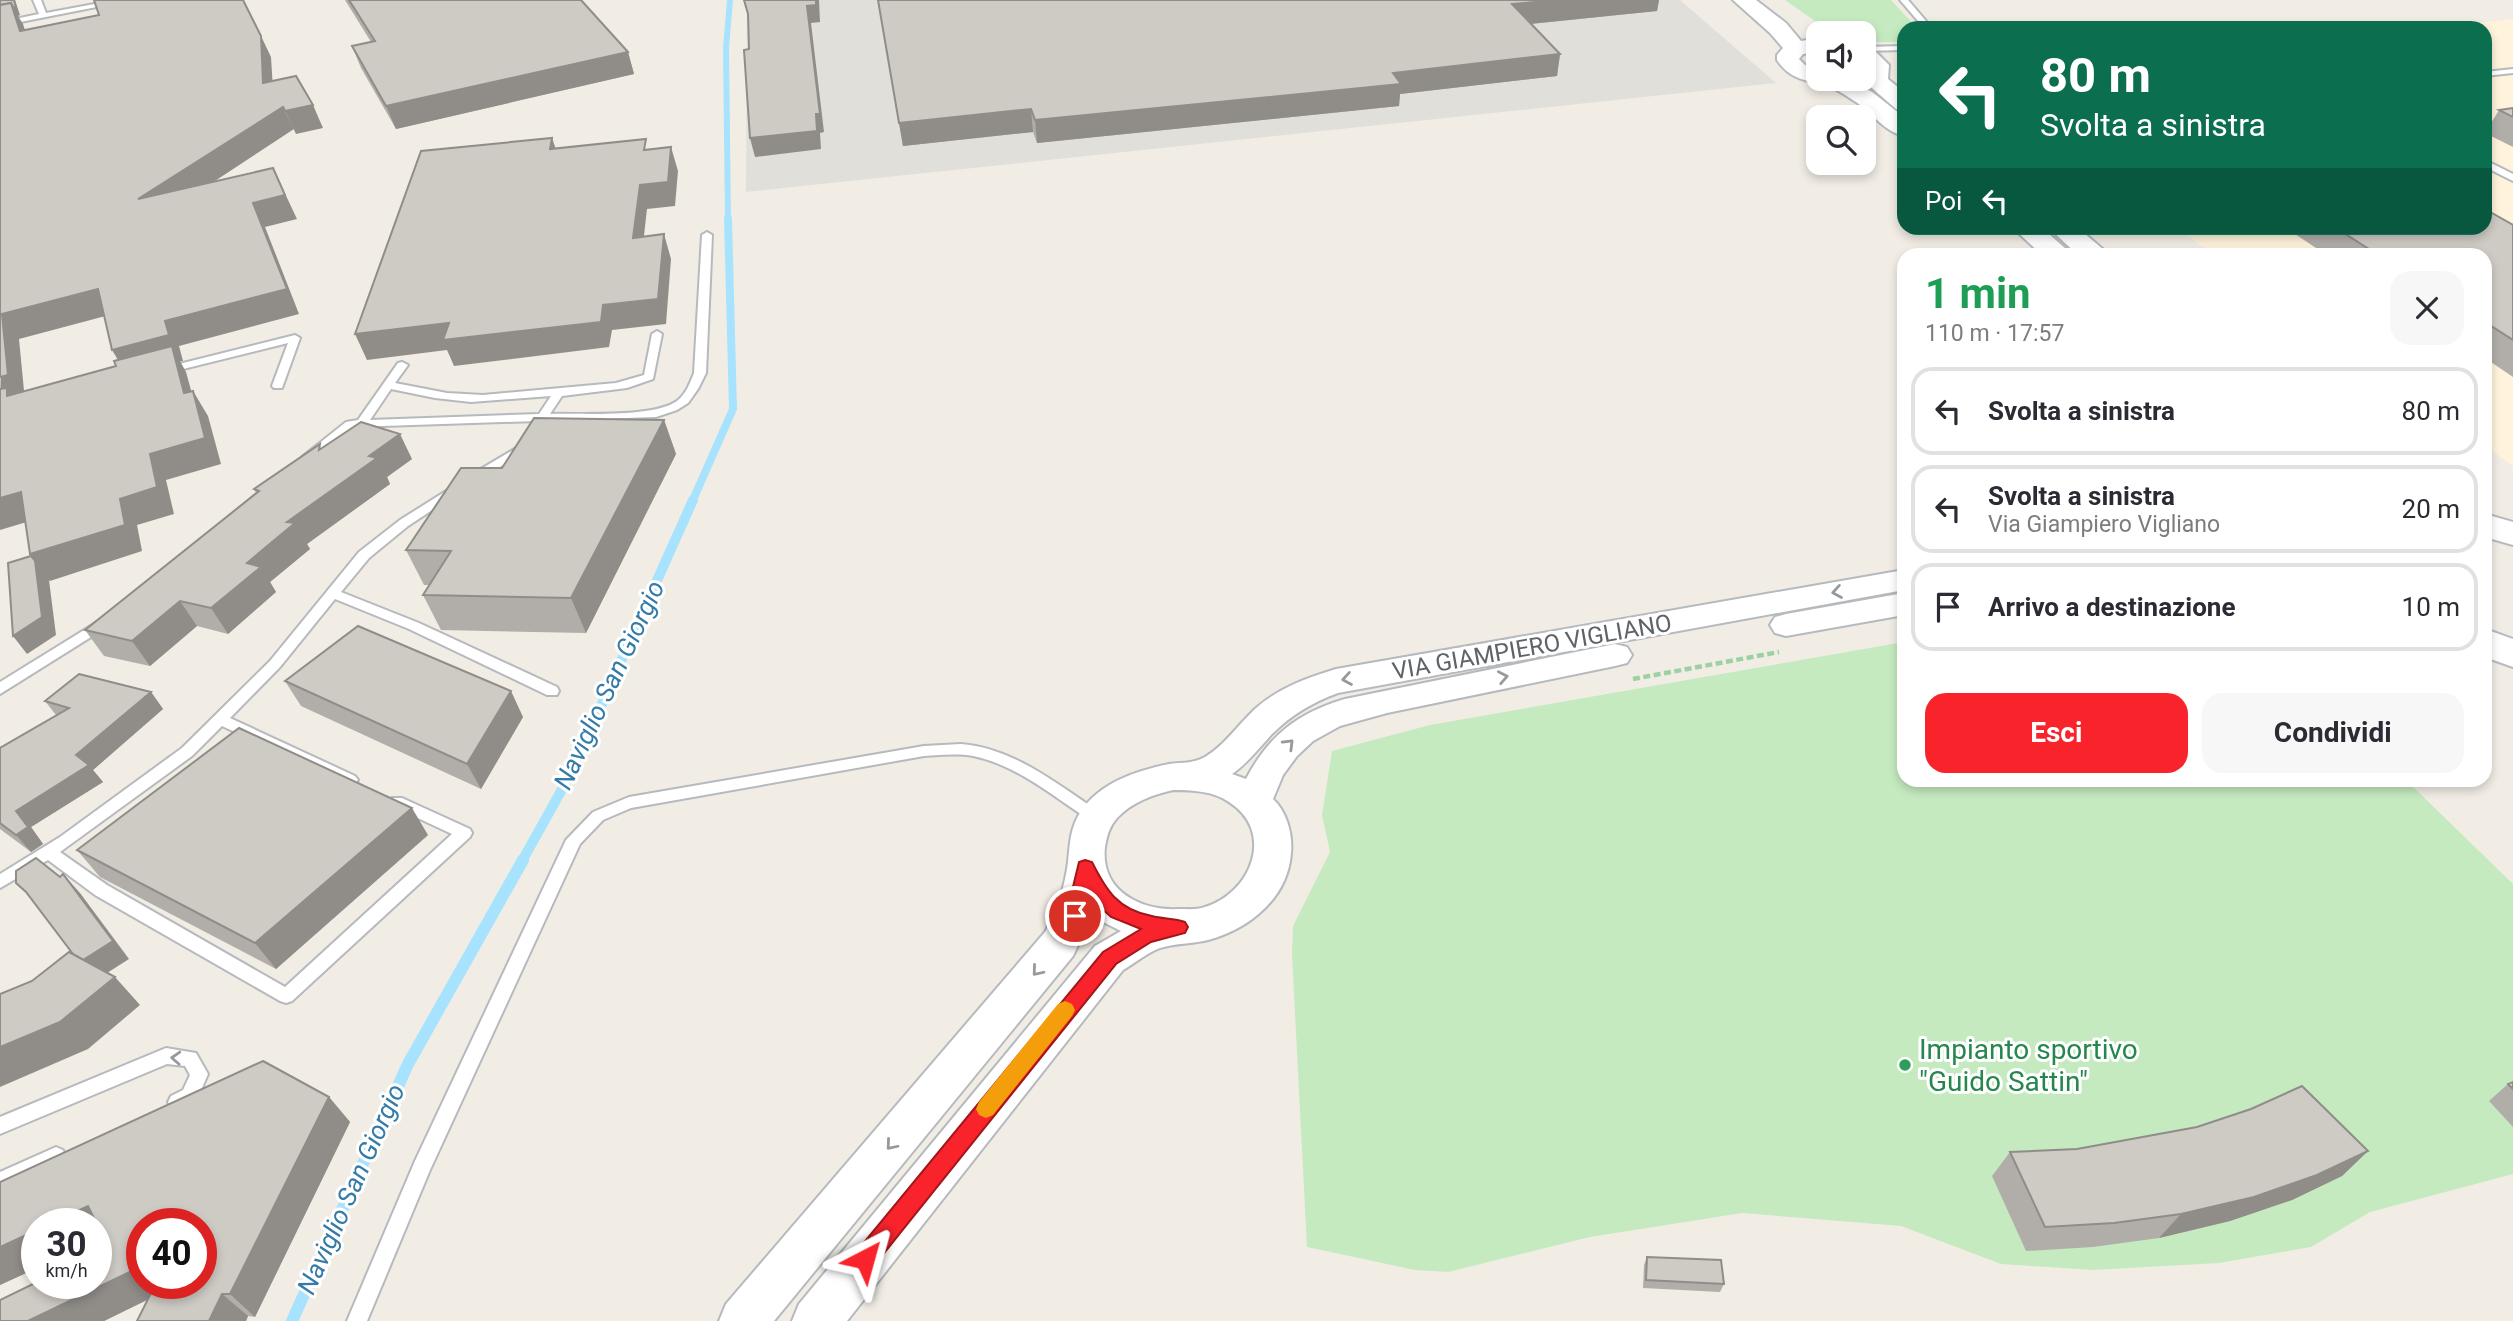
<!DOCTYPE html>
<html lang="it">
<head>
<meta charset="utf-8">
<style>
  body { margin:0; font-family:Roboto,sans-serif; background:#f7f7f7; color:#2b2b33; height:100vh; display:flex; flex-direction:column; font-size:26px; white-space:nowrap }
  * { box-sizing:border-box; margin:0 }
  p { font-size:23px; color:#7c7c81 }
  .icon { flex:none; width:38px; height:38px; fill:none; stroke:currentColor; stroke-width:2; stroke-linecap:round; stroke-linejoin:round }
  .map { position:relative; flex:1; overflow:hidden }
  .side { position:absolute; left:1897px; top:248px; width:595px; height:539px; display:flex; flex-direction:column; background:#fff; border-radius:21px; box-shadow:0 4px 10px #0003 }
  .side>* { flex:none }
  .hud { position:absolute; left:1897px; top:21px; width:595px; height:214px; border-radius:21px; box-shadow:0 4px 10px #0003; background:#0b6e4f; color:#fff; overflow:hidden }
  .fabs { position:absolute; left:1806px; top:21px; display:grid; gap:14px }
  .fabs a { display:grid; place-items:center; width:70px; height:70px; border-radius:14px; background:#fff; box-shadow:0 4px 10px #0003; font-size:35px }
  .speed { position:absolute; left:21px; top:1208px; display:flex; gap:14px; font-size:35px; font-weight:700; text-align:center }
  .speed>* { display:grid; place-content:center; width:91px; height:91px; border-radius:50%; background:#fff; box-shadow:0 4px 10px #0003; line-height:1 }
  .speed small { font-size:18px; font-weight:400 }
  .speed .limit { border:10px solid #d22; background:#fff; color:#111 }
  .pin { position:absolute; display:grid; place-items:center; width:60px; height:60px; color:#fff; margin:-30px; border:4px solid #fff; border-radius:50%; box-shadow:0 2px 7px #0007 }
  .me { position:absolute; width:77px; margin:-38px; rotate:39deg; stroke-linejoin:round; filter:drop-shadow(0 0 5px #0008) }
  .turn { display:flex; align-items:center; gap:24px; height:147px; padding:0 28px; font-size:32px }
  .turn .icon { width:91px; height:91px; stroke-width:2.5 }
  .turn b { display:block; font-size:49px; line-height:60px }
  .then { display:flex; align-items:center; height:66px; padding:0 28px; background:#0003; gap:14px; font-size:26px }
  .round { display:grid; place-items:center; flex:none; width:74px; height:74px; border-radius:21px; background:#f7f7f7 }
  .head { display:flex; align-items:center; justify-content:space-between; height:119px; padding:0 28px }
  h1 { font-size:42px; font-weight:700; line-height:52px; color:#1e9e55 }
  .cta { display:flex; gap:14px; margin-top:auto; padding:14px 28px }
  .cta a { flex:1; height:80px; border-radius:21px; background:#f9232b; color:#fff; font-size:28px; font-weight:700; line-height:80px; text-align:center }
  .cta a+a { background:#f7f7f7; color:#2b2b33 }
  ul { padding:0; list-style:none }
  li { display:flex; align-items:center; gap:21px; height:88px; margin:0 14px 10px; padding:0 14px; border:4px solid #e1e1e2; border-radius:21px }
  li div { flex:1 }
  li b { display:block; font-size:26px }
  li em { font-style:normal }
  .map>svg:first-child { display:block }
  .commercial { fill:#fff3dc }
  .industrial { fill:#e1dfda }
  .green { fill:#c5eac0 }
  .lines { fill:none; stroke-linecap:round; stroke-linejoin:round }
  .stream-far3 { stroke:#a7e3ff; stroke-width:6 }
  .stream-far2 { stroke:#a7e3ff; stroke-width:8 }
  .stream-far1 { stroke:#a7e3ff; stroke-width:10 }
  .stream { stroke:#a7e3ff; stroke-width:12 }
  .service-casing { stroke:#b6b9bd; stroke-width:4 }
  .tertiary-casing { stroke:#b6b9bd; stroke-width:4 }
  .secondary-casing { stroke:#b7bbc0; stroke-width:4 }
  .path { stroke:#9bd1a3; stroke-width:4.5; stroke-dasharray:7 3.5; stroke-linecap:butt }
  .service { fill:#fff; fill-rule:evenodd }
  .tertiary { fill:#fff; fill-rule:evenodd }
  .secondary { fill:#fff; fill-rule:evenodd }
  .wall { fill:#b1aea9; fill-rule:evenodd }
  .shaded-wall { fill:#908d89 }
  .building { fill:#cecac4; stroke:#908d89; stroke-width:2 }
  .oneway { stroke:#969a9c }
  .route { fill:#f9232b; stroke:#a2171c; stroke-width:2 }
  .slow { fill:#f59e0b }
  .leisure-dot { fill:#2e9e5b; stroke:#fff; stroke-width:2.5 }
  .labels { text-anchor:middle; stroke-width:6; stroke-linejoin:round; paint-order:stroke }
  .street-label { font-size:24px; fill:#5d6367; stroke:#fff }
  .water-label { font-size:26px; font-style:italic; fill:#347ba8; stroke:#fff }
  .near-leisure-label { font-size:28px; fill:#27864d; stroke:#fff; text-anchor:start }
</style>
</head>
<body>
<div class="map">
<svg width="2513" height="1321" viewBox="0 0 2513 1321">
  <rect width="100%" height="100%" fill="#f1ede5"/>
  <polygon class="commercial" points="2513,19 2513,466 2485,446 2485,256 2215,255 2176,228 2485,228 2485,28 2433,28"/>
  <polygon class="industrial" points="747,0 1680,0 1776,83 746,192"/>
  <g class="green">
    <polygon points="1785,0 1891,0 1917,28 1904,28 1904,42 1864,42 1864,33 1832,33"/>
    <polygon points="1904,642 1904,780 2407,781 2513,884 2513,1174 2370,1212 2311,1247 2219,1263 2093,1270 2001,1264 1901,1226 1742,1213 1590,1237 1448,1272 1415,1270 1307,1247 1292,955 1293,926 1330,852 1322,815 1332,751 1430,725"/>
  </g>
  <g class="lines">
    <polyline class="stream-far3" points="728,221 726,48 730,0"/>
    <polyline class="stream-far2" points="692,502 733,409 728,219"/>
    <polyline class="stream-far1" points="522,861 570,775 693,500"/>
    <polyline class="stream" points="292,1321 408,1064 523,860"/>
    <g class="service-casing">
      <g id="service">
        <polygon points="33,0 41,0 46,13 116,0 132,0 0,26 0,22 39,14"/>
        <polygon points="1900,0 1908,0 1932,28 1924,28"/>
        <polygon points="1904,46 1904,50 1864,51 1864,47"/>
        <polygon points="2513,69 2513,73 2485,76 2485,72"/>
        <polygon points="2485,160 2513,174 2513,181 2485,167"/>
        <path d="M707,232L712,235L706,373L698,389L688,403L677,410L656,417L353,427L312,460H304L302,457L346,422L358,420L398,363L402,362L408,365L395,383L447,393L483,395L616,383L644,375L652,334L657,331L662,334L653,379L627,388L562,396L550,414C581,413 653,418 677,401C686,394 690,383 694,373L702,235ZM391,389L435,398L471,402L551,396L539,414L370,420Z"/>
        <polygon points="295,335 300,338 282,388 274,388 272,386 288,343 167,373 161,370 163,368"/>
        <polygon points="528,441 534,445 532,448 474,482 470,483 464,479"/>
        <polygon points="454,486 458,487 460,490 458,493 408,526 369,558 341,592 419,623 557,687 559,691 557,695 547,695 409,629 335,599 280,667 230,718 355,776 358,780 355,784 345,784 222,726 192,756 60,852 107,885 285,987 452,834 392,806 389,802 392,798 402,798 470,829 472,833 470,837 292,1001 286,1003 280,1001 95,895 48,860 0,888 0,874 60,837 182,748 270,661 359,552 400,520"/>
        <polygon points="102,619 107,621 109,624 107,627 0,694 0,682"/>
        <path d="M961,744C1014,748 1058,785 1101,813L1104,817L1101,821H1091C1054,797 1017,765 973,756C957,753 940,755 924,756L631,808L603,820L580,844L430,1170L367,1321H347L415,1161L566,840L593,812L629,797L924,746Z"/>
        <polygon points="166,1048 196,1053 208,1074 196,1102 177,1110 171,1108 168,1102 171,1096 183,1090 190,1075 185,1066 167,1064 0,1134 0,1117"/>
        <polygon points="56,1147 63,1150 65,1156 63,1162 0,1190 0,1172"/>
      </g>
    </g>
    <g class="tertiary-casing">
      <g id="tertiary">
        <path d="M1904,570V590L1338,693C1313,702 1291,715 1272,734C1259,748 1248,763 1232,774L1246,779C1269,735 1298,713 1345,699L1615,644L1627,647L1632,655L1627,663L1615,666L1387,713L1340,726L1313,741L1297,756L1283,775L1273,799C1287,812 1293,835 1291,853C1288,898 1249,929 1208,940C1192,944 1176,943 1160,948C1147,953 1135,963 1123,970L847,1321H792L799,1304L1095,946L1121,931L1103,922L1093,914L1073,956L774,1321H719L726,1304L1045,932C1057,911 1065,886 1068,862C1070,843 1070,828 1081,811C1101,782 1136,771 1169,764C1182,762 1192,764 1205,757C1225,745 1238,725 1255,709C1278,688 1307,678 1336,669ZM1173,790C1192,790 1213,791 1229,802C1276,832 1251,893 1205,907C1197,910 1187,909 1179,909C1141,911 1100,891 1105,847C1107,836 1109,827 1117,818C1132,802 1152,795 1173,790Z"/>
        <polygon points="1904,593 1904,615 1786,636 1775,633 1770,625 1775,617 1786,614"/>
      </g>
    </g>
    <g class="secondary-casing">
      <g id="secondary">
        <path d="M1733,0H1756L1786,23L1801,41L1818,38V52L1803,54L1799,59L1805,65L1818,70V79H1847L1872,92L1904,117V136C1885,132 1872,113 1856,102C1848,97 1831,85 1822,84C1803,80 1789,78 1777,60V55L1783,48L1770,33Z"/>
        <polygon points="1864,46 1872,48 1889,65 1888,79 1904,92 1904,111 1896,109 1864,81 1866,67 1864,64"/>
        <polygon points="2013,228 2042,228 2074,256 2043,256"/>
        <polygon points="2049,228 2078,228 2111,256 2079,256"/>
        <polygon points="2485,514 2513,522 2513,545 2485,537"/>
        <polygon points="2485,629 2513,639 2513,667 2485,657"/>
      </g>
    </g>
    <polyline class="path" points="1633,679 1779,652"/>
    <use href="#service" class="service"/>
    <use href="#tertiary" class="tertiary"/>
    <use href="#secondary" class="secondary"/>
  </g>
  <g class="wall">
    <polygon points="345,0 581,0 628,52 634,74 396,129 361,68 352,46 371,42"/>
    <polygon points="878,0 1659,0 1657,11 1531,24 1560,54 1557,76 1400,94 1399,106 1037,143 1033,132 903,146"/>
    <polygon points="2513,108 2513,147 2485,133 2499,110"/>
    <polygon points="2513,225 2513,377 2485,358 2485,256 2328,256 2286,228 2485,228"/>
    <polygon points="664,420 676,454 586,633 441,630 423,595 429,585 424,585 406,550 502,468"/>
    <polygon points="322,448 412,459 387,477 390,484 307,544 310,549 270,582 276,592 228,634 197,626 150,666 104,656 85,630 256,493 254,489"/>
    <polygon points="285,681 523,717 481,789 301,706"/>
    <polygon points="151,692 163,709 93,770 103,782 31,827 43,844 31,852 0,829 0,748 56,715 45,701"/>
    <polygon points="428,835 276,969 100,877 77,850"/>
    <path d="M263,1061L329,1097L350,1122L255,1317L248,1316L246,1321H137L148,1299L104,1321H0V1300L37,1282L96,1283V1253L108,1247L103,1236L96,1239V1223H37V1268L0,1285V1182ZM142,1223H201V1283H142Z"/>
    <polygon points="2513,1082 2513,1127 2489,1101 2508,1084"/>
    <polygon points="2368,1151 2342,1176 2292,1200 2230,1221 2159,1238 2093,1247 2026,1251 1992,1176 2010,1152"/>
    <polygon points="1647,1257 1724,1284 1720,1292 1643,1288 1644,1265"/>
  </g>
  <g class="shaded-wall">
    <polygon points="14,0 15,0 20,15 18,16 23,24 32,52 0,19"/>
    <polygon points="816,0 819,0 820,22 811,23 824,132 820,133 821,149 755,157 750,138 816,114 807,6"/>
    <polygon points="1558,0 1659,0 1657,11 1509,26 1512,4"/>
    <polygon points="261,36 271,57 274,105 263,83"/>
    <polygon points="628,52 634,74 396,129 386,106"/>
    <polygon points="1560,54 1557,76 1400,94 1399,106 1037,143 1035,120 1393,73"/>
    <polygon points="313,105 323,128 296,134 285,111"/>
    <polygon points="283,107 294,129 151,223 138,199"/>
    <polygon points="1031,109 1033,132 903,146 899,123"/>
    <polygon points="552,138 560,161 550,149"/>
    <polygon points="671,147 678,171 675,206 647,209 641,262 633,238 640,185"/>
    <polygon points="273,168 297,219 265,227 299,314 179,346 183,361 180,361 186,372 199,419 127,375 112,350 165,321 253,203"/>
    <polygon points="664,234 671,259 666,324 612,330 609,347 454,366 447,350 367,360 355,334 603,305"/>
    <polygon points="98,289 113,314 19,339 25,401 0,408 2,314"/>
    <polygon points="193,391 208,416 221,464 166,480 174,514 137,525 142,551 50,581 49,580 56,635 27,654 13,636 35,561 30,554 120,499"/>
    <polygon points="664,420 676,454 586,633 571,598"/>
    <polygon points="400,434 412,459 387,477 390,484 307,544 310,549 270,582 276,592 228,634 211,608 247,563 287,522 369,456"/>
    <polygon points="21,492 40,518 0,530 0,498"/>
    <polygon points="180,601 197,626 150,666 132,641"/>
    <polygon points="511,691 523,717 481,789 467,764"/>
    <polygon points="151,692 163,709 93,770 103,782 31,827 43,844 31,852 16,835 16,811 76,755"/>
    <polygon points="412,808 428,835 276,969 255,943"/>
    <polygon points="63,874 80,893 129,959 96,980 79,962"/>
    <polygon points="115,977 140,1005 88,1049 0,1087 0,1047"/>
    <polygon points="329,1097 350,1122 255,1317 230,1294"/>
    <polygon points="2368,1151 2342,1176 2292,1200 2230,1221 2159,1238 2181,1214"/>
    <polygon points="88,1206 116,1230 96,1239 96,1223 52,1223"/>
    <polygon points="37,1230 37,1268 0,1285 0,1247"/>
    <polygon points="142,1266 142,1283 182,1283 104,1321 28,1321"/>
    <polygon points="222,1294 248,1316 246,1321 209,1321"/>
  </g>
  <g class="building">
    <polygon points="0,0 14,0 16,8 14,8 11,3 0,5"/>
    <polygon points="94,0 243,0 261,36 263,83 296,76 313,105 285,111 283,107 138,199 273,168 285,195 253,203 287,289 165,321 169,335 112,350 98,289 2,314 8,375 0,377 0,5 11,3 20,31 99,15"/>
    <polygon points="349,0 581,0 628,52 386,106 352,46 375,41"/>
    <polygon points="744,0 816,0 816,5 807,6 820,114 816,114 817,131 750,138 744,50 749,49 748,14"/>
    <polygon points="878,0 1558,0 1512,4 1560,54 1393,73 1401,84 1035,120 1031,109 899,123"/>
    <polygon points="2513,108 2513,117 2499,110"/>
    <polygon points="552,138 550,149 646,139 644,150 671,147 668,182 640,185 633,238 664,234 658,299 603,305 601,322 443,340 449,323 355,334 421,151"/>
    <polygon points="2485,209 2513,225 2513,340 2485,322 2485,256 2380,256 2336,228 2485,228"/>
    <polygon points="172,346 184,393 193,391 205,438 150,454 157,487 120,499 125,525 30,554 21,492 0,498 0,389 7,388 7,396 116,366 114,361"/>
    <polygon points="534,418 664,420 571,598 423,595 451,551 406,550 461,468 502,468"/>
    <polygon points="361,422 400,434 369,456 377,458 287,522 295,523 247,563 261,567 211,608 180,601 132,641 85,630 259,491 254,489 320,444 319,450"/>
    <polygon points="31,556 35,561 42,617 13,636 8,563"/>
    <polygon points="358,626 511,691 467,764 285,681"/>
    <polygon points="79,674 151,692 76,755 89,765 16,811 28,827 16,835 0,823 0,748 69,708 45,701"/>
    <polygon points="239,728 412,808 255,943 77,850"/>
    <polygon points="36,858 60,877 63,874 113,941 83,960 73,954 26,892 16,883 16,871"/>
    <polygon points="69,952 115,977 60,1022 0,1047 0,994 32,981"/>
    <polygon points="263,1061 329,1097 230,1294 222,1294 209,1321 137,1321 156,1283 201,1283 201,1223 142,1223 142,1266 28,1321 0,1321 0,1300 37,1282 96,1283 96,1253 108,1247 88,1206 52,1223 37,1223 37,1230 0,1247 0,1182"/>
    <polygon points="2513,1082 2513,1089 2508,1084"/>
    <polygon points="2302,1086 2368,1151 2317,1175 2254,1197 2181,1214 2114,1223 2045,1227 2010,1152 2077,1149 2197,1127 2251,1109"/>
    <polygon points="1647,1257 1721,1260 1724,1284 1646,1280"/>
  </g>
  <defs><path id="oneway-chevron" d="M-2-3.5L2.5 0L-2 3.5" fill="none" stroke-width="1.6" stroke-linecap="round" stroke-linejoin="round" transform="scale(1.75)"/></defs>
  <g class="oneway">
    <use href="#oneway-chevron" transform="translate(1837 592) rotate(170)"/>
    <use href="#oneway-chevron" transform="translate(1503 677) rotate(-11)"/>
    <use href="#oneway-chevron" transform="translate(1347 679) rotate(170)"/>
    <use href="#oneway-chevron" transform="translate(1289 744) rotate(-45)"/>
    <use href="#oneway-chevron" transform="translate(1037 971) rotate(130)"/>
    <use href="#oneway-chevron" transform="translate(176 1058) rotate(-177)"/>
    <use href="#oneway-chevron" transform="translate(891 1145) rotate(130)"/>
  </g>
  <path class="route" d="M1085,860L1092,862C1106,890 1118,910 1152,916C1163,919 1174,918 1185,922L1188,927L1185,933L1151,942L1116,964L873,1267L865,1270L857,1267L854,1259L857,1251L1103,952L1141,929L1111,917L1090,898L1082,921L1075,924L1068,921L1066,916L1079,862Z"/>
  <polygon class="slow" points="1065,1001 1072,1004 1075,1010 1072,1016 993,1115 986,1118 979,1115 976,1109 979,1102 1058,1004"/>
  <circle class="leisure-dot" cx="1905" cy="1065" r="7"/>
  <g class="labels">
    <g class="street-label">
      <text transform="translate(1532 647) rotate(-10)" y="8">VIA GIAMPIERO VIGLIANO</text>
    </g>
    <g class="water-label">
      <text transform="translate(609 685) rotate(-65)" y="9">Naviglio San Giorgio</text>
      <text transform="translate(351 1189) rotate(-66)" y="9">Naviglio San Giorgio</text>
    </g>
    <g class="near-leisure-label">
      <text x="1919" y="1059">Impianto sportivo<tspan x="1919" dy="32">"Guido Sattin"</tspan></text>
    </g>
  </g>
</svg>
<div class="fabs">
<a><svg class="icon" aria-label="sound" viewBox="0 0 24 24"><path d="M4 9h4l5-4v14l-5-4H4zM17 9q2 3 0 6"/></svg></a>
<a><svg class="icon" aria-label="search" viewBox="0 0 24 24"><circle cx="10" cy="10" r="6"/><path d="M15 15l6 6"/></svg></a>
</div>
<div class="speed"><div>30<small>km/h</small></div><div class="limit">40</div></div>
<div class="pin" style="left:1075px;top:916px;background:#d93025"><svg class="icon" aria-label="arrive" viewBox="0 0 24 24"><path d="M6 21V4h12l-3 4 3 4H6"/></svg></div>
<svg class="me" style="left:865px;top:1259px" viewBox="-20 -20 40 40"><path d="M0-17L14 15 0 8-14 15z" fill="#f9232b" stroke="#fff" stroke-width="4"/></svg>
<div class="hud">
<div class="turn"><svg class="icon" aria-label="left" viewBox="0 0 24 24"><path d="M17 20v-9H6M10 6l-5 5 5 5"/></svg><div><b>80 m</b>Svolta a sinistra</div></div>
<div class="then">Poi<svg class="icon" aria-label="left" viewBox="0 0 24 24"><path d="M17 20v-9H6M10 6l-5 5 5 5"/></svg></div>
</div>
<section class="side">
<div class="head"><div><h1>1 min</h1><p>110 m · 17:57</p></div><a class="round"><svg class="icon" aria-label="close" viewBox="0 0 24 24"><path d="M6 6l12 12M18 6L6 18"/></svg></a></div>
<ul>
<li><svg class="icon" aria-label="left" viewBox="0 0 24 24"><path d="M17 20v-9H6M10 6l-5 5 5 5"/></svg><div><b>Svolta a sinistra</b></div><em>80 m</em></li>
<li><svg class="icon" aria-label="left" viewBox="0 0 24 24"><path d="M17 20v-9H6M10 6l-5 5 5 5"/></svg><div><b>Svolta a sinistra</b><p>Via Giampiero Vigliano</p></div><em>20 m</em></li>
<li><svg class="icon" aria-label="arrive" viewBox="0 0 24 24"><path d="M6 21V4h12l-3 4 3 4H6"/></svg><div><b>Arrivo a destinazione</b></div><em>10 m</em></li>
</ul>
<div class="cta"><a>Esci</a><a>Condividi</a></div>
</section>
</div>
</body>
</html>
